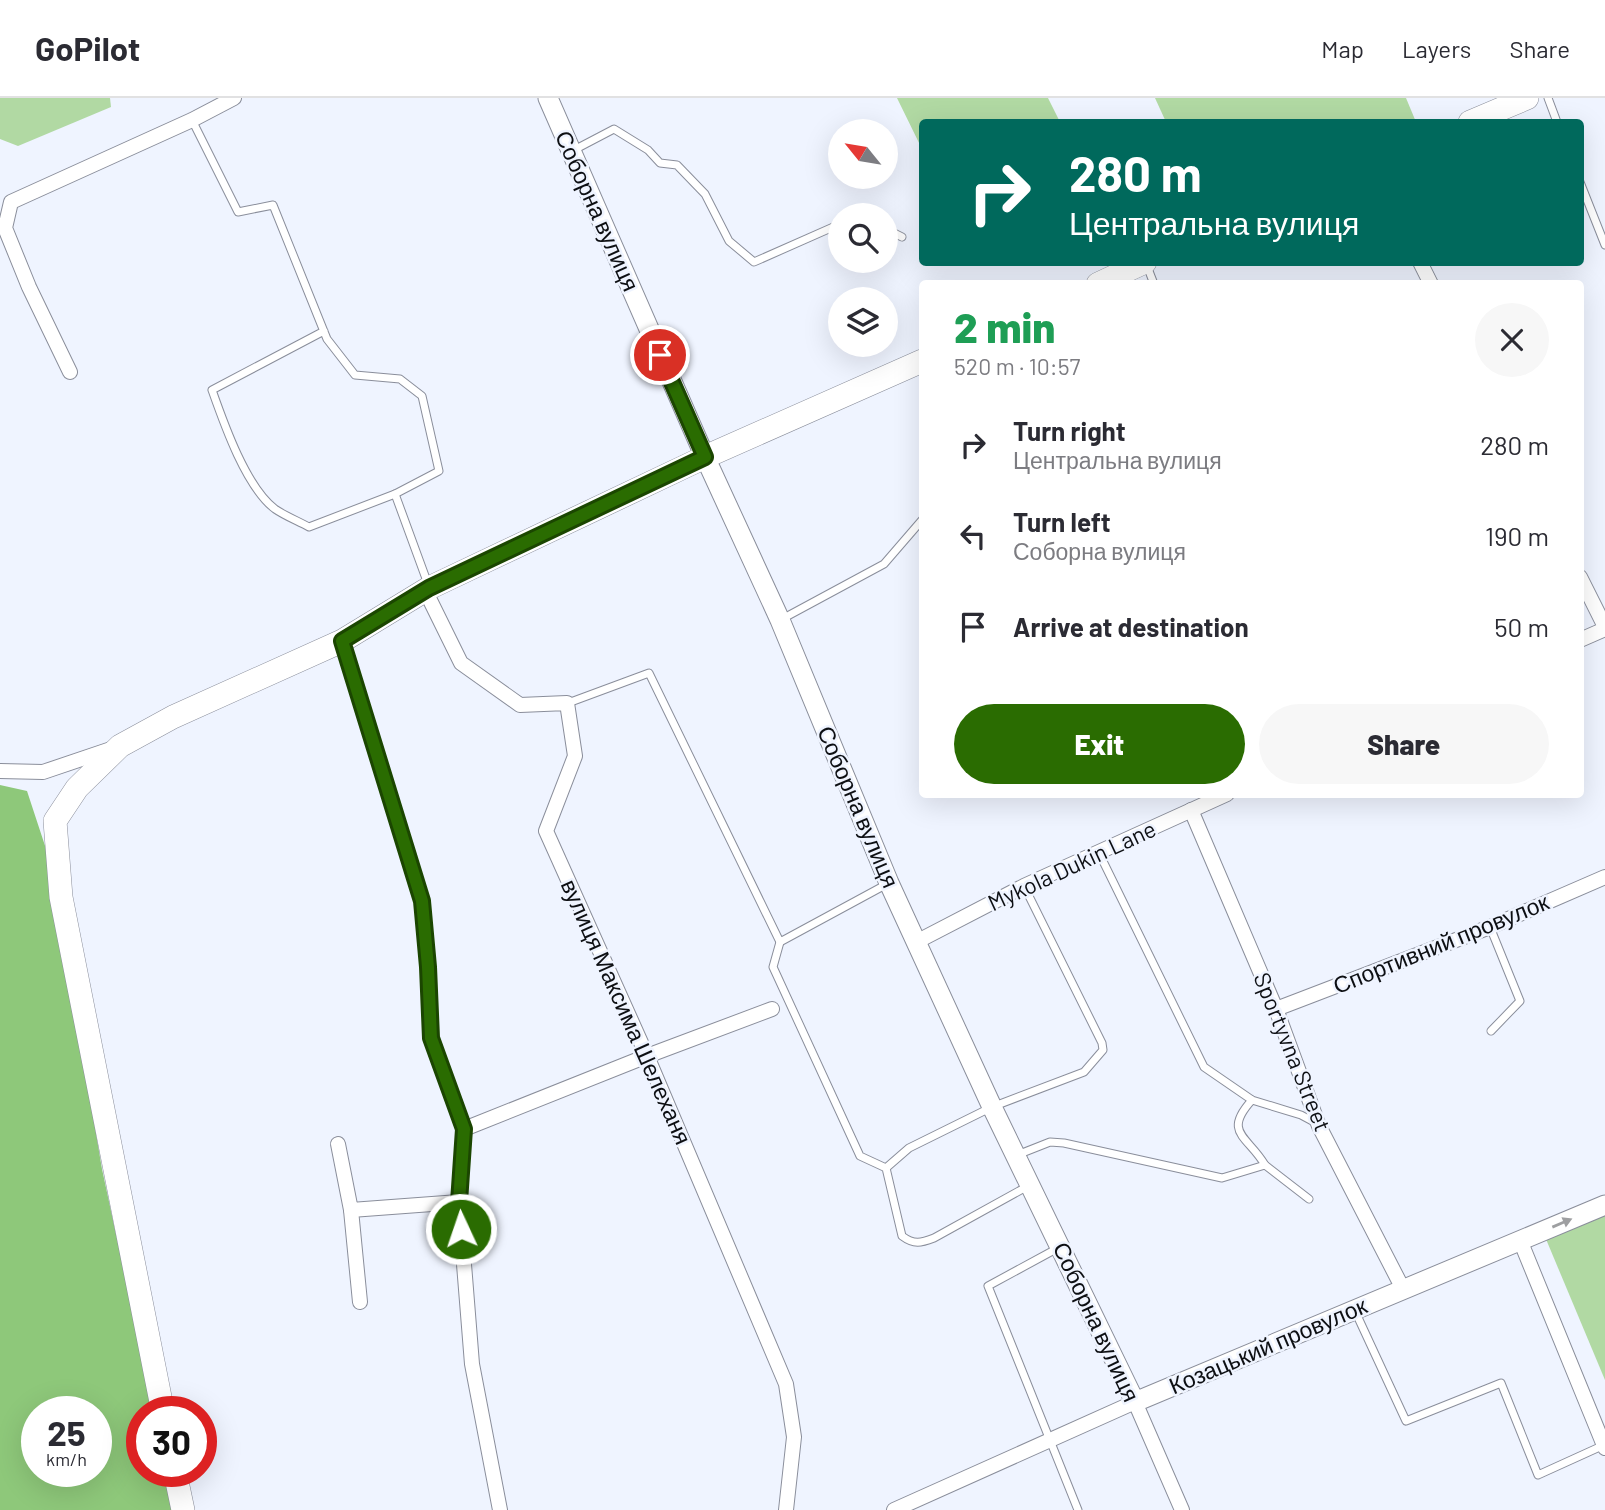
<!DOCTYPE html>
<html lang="en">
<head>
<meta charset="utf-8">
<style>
  body { margin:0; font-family:Barlow,sans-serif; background:#f7f7f7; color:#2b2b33; height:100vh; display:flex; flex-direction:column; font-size:26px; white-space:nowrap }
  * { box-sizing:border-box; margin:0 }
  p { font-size:23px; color:#7c7c81 }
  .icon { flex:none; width:38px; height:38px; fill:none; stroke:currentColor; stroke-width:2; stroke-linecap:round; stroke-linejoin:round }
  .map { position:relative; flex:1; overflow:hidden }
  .details { position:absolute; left:919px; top:182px; width:665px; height:518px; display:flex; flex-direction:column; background:#fff; border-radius:7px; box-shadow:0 7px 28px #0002 }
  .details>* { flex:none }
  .hud { position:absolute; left:919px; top:21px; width:665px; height:147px; border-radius:7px; box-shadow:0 7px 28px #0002; background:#00695c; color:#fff; overflow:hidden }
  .needle { width:46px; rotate:300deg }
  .tools { position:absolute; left:828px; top:21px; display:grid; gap:14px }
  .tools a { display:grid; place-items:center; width:70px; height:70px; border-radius:50%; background:#fff; box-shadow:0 7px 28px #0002; font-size:35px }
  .speed { position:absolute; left:21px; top:1298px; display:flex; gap:14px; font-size:35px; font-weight:700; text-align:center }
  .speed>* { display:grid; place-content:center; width:91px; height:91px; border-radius:50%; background:#fff; box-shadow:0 7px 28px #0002; line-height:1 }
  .speed small { font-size:18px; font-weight:400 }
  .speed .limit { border:10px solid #d22; background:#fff; color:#111 }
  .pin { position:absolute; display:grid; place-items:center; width:60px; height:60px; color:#fff; margin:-30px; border:4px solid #fff; border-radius:50%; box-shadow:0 2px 7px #0007 }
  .me { position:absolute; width:77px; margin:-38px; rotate:357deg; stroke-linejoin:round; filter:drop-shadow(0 0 5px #0008) }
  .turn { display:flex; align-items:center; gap:24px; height:147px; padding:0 35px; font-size:32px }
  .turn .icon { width:91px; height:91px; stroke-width:2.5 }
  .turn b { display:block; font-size:49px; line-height:60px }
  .round { display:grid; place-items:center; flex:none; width:74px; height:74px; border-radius:37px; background:#f7f7f7 }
  .headline { display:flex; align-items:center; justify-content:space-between; height:119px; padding:0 35px }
  h1 { font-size:42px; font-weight:800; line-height:52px; color:#1e9e55 }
  .primary-button { display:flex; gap:14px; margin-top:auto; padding:14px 35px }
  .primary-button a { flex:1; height:80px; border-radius:42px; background:#2a6c01; color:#fff; font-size:28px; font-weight:800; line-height:80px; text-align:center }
  .primary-button a+a { background:#f7f7f7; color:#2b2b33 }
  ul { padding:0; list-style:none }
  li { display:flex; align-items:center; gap:21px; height:91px; padding:0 35px }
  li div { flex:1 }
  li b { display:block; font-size:26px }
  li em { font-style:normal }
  header { display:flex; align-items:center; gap:42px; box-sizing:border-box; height:98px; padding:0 35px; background:#fff; border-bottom:2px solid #e1e1e2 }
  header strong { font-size:33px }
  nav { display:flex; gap:38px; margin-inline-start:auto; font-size:24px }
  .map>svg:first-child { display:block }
  .green { fill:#b1d9a3 }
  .forest { fill:#8ec87a; fill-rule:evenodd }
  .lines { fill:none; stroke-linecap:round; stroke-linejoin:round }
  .lane-casing { stroke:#8a8e9b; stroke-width:9 }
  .street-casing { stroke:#8a8e9b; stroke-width:16 }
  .secondary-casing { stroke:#8a8e9b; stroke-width:21 }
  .primary-casing { stroke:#8a8e9b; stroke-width:24 }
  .lane { stroke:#fff; stroke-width:7 }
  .street { stroke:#fff; stroke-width:14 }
  .secondary { stroke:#fff; stroke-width:19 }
  .primary { stroke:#fff; stroke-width:23 }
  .oneway { fill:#9e9fa1 }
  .route-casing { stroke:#1b4601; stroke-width:18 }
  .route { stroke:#2a6c01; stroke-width:12 }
  .labels { text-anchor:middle; stroke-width:5; stroke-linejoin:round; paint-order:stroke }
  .street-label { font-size:23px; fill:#0d0f13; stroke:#eff4ff }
</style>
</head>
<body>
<header>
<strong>GoPilot</strong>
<nav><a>Map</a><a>Layers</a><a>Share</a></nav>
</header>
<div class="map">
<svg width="1605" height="1412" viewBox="0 0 1605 1412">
  <rect width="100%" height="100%" fill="#eff4ff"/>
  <g class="green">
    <polygon points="0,0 110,0 111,9 18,48 0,41"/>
    <polygon points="897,0 1048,0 1060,24 922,24 922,51"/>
    <polygon points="1155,0 1406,0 1416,24 1166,24"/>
    <polygon points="1605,1109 1605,1282 1543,1134"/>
  </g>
  <path class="forest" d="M0,687L27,693L50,763L102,1071L154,1314H142V1374H167L175,1412H0ZM37,1314H96V1374H37Z"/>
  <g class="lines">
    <g class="lane-casing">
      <g id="lane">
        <polyline points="1548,0 1557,24"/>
        <path d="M192,22L238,114L273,107L327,241L355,277L400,281L422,298L439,373L395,396L309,429C298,423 285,418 275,411C246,389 224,326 212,292L324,233"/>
        <polyline points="572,53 614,31 648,52 660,65 677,67 705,96 729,143 754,164 840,126"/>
        <polyline points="1580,84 1605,147"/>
        <polyline points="886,131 902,139"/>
        <polyline points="1147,168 1154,186"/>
        <polyline points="395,396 428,486"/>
        <polyline points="782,521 884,466 922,422"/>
        <polyline points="568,605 649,575 780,844 889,785"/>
        <polyline points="1099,755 1204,969 1252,1002 1301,1017 1316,1025"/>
        <polyline points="1490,829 1520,903 1491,933"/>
        <path d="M780,844L773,869L860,1058L886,1070L902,1138C914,1147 921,1145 934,1140L1028,1088"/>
        <path d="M1252,1002C1222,1035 1248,1038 1265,1067"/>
        <polyline points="1017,1057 1050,1044 1064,1045 1222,1080 1265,1067 1309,1101"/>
        <polyline points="886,1070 909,1050 992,1009 1084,974 1103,952 1102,945 1024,788"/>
        <polyline points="1058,1150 988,1188 1078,1412"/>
        <polyline points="1355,1213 1406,1323 1501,1285 1538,1377 1604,1347"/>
      </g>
    </g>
    <g class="street-casing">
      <g id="street">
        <polyline points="1420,164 1431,186"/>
        <polyline points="70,274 29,189 5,130 11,104 192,22 234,0"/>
        <polyline points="1580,479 1605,529"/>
        <polyline points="425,492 461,565 520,607 567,605 575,658 546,733 647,958 786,1286 794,1339 786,1412"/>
        <polyline points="1580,542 1605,531"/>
        <polyline points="342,543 422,803 428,869 431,940 464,1031 459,1104 472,1266 500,1412"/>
        <polyline points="0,673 43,674 114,650"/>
        <polyline points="1191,712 1276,911 1319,1028 1403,1191"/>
        <polyline points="918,843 1024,788 1227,696"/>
        <polyline points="1276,911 1490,829 1605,779"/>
        <polyline points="464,1031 647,958 772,911"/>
        <polyline points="338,1046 351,1112 459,1104"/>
        <polyline points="351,1112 360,1204"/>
        <polyline points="1520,1142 1605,1350"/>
        <polyline points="894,1412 1135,1304 1182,1412"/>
      </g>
    </g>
    <g class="secondary-casing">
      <polyline id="secondary" points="548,0 705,359 780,522 889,785 992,1009 1135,1304 1605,1107"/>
    </g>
    <g class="primary-casing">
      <g id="primary">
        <polyline points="1470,24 1527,0"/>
        <polyline points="1098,186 1145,164"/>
        <polyline points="163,1314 61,799 55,723 77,690 120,648 173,619 342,543 429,490 705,359 922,263"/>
        <polyline points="175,1374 183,1412"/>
      </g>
    </g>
    <use href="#lane" class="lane"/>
    <use href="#street" class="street"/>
    <use href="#secondary" class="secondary"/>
    <use href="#primary" class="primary"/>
  </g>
  <defs><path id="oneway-solid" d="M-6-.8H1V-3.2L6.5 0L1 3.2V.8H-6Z" transform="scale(1.75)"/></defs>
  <use class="oneway" href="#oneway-solid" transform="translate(1562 1125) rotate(-23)"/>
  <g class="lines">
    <g class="route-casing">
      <polyline id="route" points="461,1131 459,1104 464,1031 431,940 428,869 422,803 342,543 429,490 705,359 660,257"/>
    </g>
    <use href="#route" class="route"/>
  </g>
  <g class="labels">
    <g class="street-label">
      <text transform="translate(597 113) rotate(66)" y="8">Соборна вулиця</text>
      <text transform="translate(858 709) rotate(67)" y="8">Соборна вулиця</text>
      <text transform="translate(1072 768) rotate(-25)" y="8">Mykola Dukin Lane</text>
      <text transform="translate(1441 846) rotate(-22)" y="8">Спортивний провулок</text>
      <text transform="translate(626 914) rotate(66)" y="8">вулиця Максима Шелеханя</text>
      <text transform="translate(1292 954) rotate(68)" y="8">Sportyvna Street</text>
      <text transform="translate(1096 1224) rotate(65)" y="8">Соборна вулиця</text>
      <text transform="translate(1268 1248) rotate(-23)" y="8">Козацький провулок</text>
    </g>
  </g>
</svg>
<div class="tools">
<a><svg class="needle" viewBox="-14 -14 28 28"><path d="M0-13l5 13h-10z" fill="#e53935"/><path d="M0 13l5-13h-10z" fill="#7c7c81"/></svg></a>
<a><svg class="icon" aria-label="search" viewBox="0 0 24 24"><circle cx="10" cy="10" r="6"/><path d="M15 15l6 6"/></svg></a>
<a><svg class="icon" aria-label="layers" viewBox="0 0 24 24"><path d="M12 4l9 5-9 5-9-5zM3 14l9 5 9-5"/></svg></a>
</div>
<div class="speed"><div>25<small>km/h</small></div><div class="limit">30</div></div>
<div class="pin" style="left:660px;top:257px;background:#d93025"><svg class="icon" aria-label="arrive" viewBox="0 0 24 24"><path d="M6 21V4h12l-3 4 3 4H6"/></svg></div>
<svg class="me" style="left:461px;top:1131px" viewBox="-20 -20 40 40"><circle r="17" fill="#2a6c01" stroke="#fff" stroke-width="3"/><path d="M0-11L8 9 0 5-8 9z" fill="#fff"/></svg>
<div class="hud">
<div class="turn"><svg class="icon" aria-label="right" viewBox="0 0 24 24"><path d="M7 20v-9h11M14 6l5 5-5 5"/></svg><div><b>280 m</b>Центральна вулиця</div></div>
</div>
<section class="details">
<div class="headline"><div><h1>2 min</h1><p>520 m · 10:57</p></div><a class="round"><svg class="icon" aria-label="close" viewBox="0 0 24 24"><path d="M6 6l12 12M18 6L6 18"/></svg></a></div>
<ul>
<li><svg class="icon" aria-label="right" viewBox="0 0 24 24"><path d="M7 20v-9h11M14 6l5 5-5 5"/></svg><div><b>Turn right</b><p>Центральна вулиця</p></div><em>280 m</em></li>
<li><svg class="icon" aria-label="left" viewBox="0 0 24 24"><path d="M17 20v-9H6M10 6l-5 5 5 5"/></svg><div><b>Turn left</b><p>Соборна вулиця</p></div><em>190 m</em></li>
<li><svg class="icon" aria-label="arrive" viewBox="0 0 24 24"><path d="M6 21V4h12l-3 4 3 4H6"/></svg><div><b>Arrive at destination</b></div><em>50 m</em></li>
</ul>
<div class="primary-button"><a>Exit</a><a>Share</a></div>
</section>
</div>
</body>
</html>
